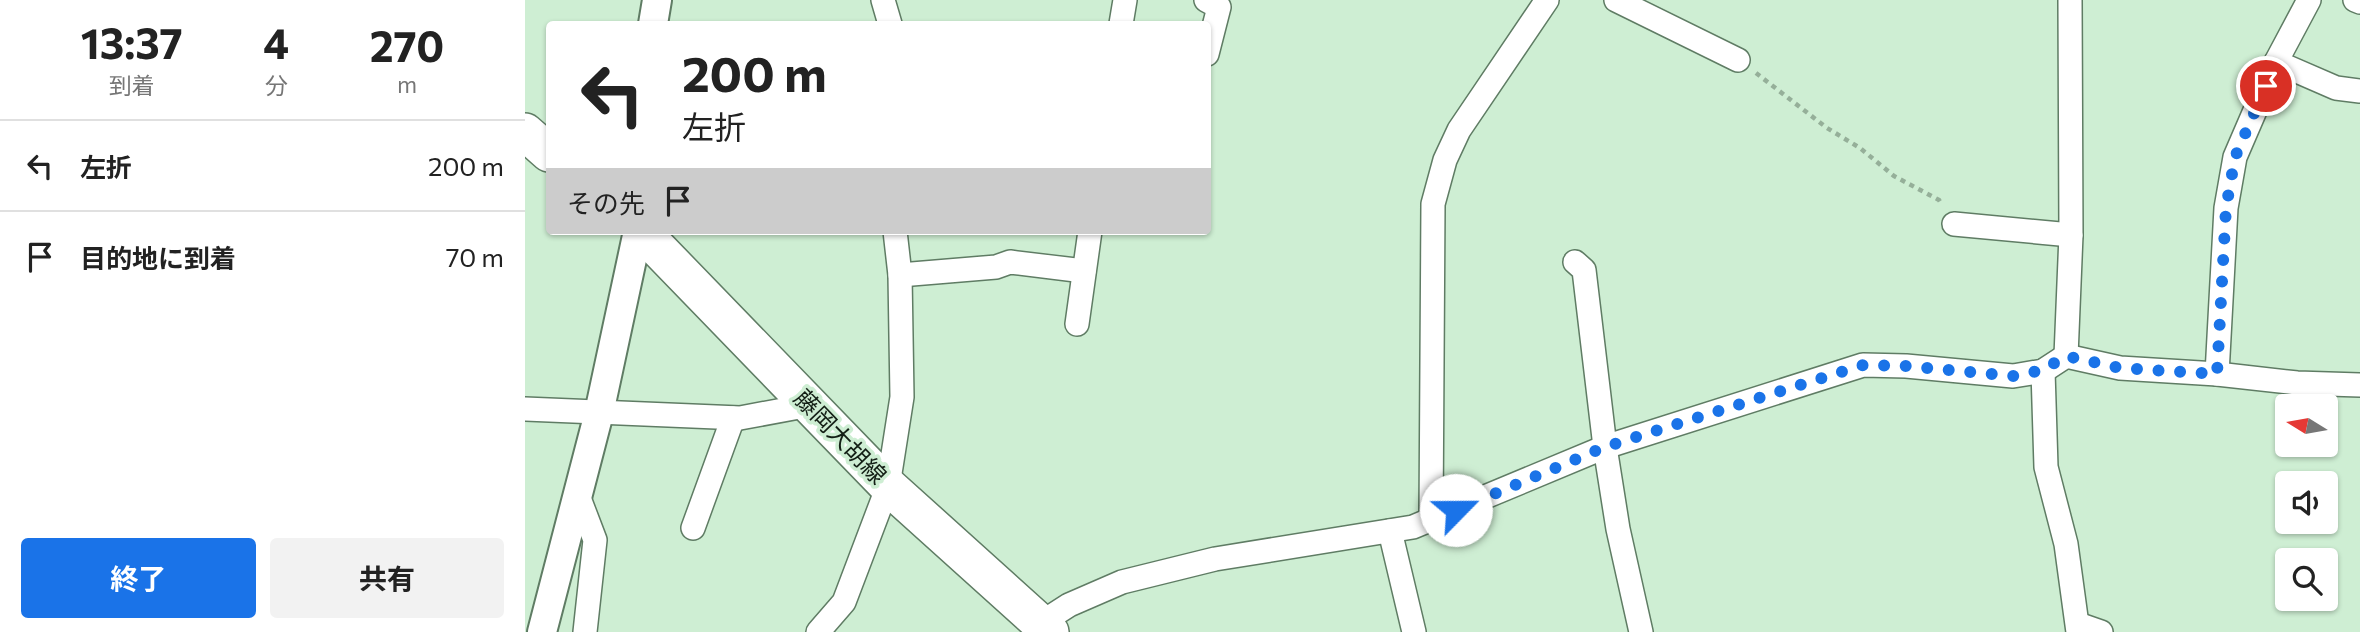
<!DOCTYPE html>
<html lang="ja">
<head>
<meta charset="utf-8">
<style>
  body { margin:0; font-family:Commissioner,"Noto Sans JP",sans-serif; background:#f2f2f2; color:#222; height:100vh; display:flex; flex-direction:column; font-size:26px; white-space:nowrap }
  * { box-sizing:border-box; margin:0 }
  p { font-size:23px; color:#767676 }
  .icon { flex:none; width:38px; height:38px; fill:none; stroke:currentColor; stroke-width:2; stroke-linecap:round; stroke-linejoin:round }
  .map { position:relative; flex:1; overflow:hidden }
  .side { display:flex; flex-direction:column; background:#fff; width:525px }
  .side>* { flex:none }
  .top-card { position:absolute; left:21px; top:21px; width:665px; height:214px; border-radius:7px; box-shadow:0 2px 5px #0004; background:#fff; color:#222; overflow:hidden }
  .needle { width:46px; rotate:281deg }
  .fabs { position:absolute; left:1750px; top:394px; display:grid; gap:14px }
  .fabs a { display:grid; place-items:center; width:63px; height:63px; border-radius:7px; background:#fff; box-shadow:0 2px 5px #0004; font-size:35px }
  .pin { position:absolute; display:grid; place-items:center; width:60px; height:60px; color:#fff; margin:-30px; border:4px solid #fff; border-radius:50%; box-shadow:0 2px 7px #0007 }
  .me { position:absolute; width:77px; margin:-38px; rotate:67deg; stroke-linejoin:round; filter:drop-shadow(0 0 5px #0008) }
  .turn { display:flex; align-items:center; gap:24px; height:147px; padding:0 21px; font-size:32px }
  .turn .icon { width:91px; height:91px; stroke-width:2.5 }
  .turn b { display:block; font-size:49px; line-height:60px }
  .then { display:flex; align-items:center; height:66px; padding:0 21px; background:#0003; gap:14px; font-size:26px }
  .eta { display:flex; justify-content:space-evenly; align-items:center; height:119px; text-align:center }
  .eta b { font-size:42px; font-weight:700; line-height:49px }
  .action { display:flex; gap:14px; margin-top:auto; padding:14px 21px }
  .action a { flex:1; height:80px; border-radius:7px; background:#1a73e8; color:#fff; font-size:28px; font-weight:700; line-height:80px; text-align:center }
  .action a+a { background:#f2f2f2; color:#222 }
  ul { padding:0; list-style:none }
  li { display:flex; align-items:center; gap:21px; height:91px; padding:0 21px; border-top:2px solid #e0e0e0 }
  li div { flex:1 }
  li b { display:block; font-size:26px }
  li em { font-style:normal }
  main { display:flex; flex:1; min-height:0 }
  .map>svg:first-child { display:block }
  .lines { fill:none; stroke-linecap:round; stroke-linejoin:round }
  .minor-casing { stroke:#5f7c64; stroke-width:26 }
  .tertiary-casing { stroke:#5f7c64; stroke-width:32 }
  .primary-casing { stroke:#5f7c64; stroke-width:40 }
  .path { stroke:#95af99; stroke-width:4.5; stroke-dasharray:5 5; stroke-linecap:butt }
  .minor { stroke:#fff; stroke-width:23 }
  .tertiary { stroke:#fff; stroke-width:28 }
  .primary { stroke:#fff; stroke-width:37 }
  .route { stroke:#1a73e8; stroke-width:12; stroke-dasharray:0 21.6 }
  .labels { text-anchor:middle; stroke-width:7; stroke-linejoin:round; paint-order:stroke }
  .street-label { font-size:24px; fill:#131f15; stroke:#ceeed3 }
</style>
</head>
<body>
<main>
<section class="side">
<div class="eta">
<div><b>13:37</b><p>到着</p></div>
<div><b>4</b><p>分</p></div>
<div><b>270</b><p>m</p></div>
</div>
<ul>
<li><svg class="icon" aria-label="left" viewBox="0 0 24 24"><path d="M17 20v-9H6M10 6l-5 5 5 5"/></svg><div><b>左折</b></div><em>200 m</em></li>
<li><svg class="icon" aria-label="arrive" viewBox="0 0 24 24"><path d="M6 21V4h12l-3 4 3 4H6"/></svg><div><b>目的地に到着</b></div><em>70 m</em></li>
</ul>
<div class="action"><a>終了</a><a>共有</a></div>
</section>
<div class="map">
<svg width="1835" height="632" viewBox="0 0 1835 632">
  <rect width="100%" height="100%" fill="#ceeed3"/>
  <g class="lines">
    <g class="minor-casing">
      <g id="minor">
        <polyline points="358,0 365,24"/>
        <polyline points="681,0 694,7 682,54"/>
        <polyline points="1091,0 1213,60"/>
        <polyline points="1830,0 1835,2"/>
        <polyline points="596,24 600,0"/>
        <polyline points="1751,62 1811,88 1835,91"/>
        <polyline points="1429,224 1546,235"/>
        <polyline points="1050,262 1059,270 1080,447 1093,529 1116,632"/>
        <polyline points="375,275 471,267 485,262 559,271"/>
        <polyline points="552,324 565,231"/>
        <polyline points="1541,356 1546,235 1545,0"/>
        <polyline points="1518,371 1521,467 1541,544 1553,632"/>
        <polyline points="1692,374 1701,208 1710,157 1751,62 1784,0"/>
        <polyline points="0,409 215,418 285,405"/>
        <polyline points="54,498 70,540 60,632"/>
        <polyline points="906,521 908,204 920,160 934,130 1022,0"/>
        <polyline points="168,528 208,418"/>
        <polyline points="865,531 889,632"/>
        <polyline points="516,623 544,605 597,582 690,559 888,527 1080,447 1338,365 1381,366 1488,376 1518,371 1541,356 1595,368 1692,374 1772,383 1835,385"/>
        <polyline points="1553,624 1576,632"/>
        <polyline points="293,632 319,602 363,486 377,397 375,275 370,231"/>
      </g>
    </g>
    <g class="tertiary-casing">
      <g id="tertiary">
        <polyline points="128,24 132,0"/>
        <polyline points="17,632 74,413 113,231"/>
      </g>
    </g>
    <g class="primary-casing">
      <g id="primary">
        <polyline points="0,132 24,153"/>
        <polyline points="116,231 363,486 525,632"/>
      </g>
    </g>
    <polyline class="path" points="1231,73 1302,128 1335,148 1369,176 1414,200 1417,205"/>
    <use href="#minor" class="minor"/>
    <use href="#tertiary" class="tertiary"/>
    <use href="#primary" class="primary"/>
  </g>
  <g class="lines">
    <polyline class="route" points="931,510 1080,447 1338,365 1381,366 1488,376 1518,370 1541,356 1595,368 1692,374 1701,208 1710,157 1741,86"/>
  </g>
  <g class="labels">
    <g class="street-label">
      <text transform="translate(315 437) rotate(46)" y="8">藤岡大胡線</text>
    </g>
  </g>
</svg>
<div class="fabs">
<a><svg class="needle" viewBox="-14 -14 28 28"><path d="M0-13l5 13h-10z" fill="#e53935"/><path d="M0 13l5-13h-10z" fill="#767676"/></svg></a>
<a><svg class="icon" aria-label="sound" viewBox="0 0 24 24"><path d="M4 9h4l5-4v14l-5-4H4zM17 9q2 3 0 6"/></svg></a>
<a><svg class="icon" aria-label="search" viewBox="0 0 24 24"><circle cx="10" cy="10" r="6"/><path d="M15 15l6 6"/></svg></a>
</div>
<div class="pin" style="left:1741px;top:86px;background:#d93025"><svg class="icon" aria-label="arrive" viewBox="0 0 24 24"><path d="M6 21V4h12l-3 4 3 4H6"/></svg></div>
<svg class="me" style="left:931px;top:510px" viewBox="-20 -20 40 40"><circle r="19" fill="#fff"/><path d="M0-13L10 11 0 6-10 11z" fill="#1a73e8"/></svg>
<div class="top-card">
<div class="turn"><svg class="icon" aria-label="left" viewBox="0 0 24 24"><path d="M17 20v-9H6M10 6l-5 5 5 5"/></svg><div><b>200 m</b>左折</div></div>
<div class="then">その先<svg class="icon" aria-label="arrive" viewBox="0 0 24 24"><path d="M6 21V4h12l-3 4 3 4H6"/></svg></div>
</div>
</div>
</main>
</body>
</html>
